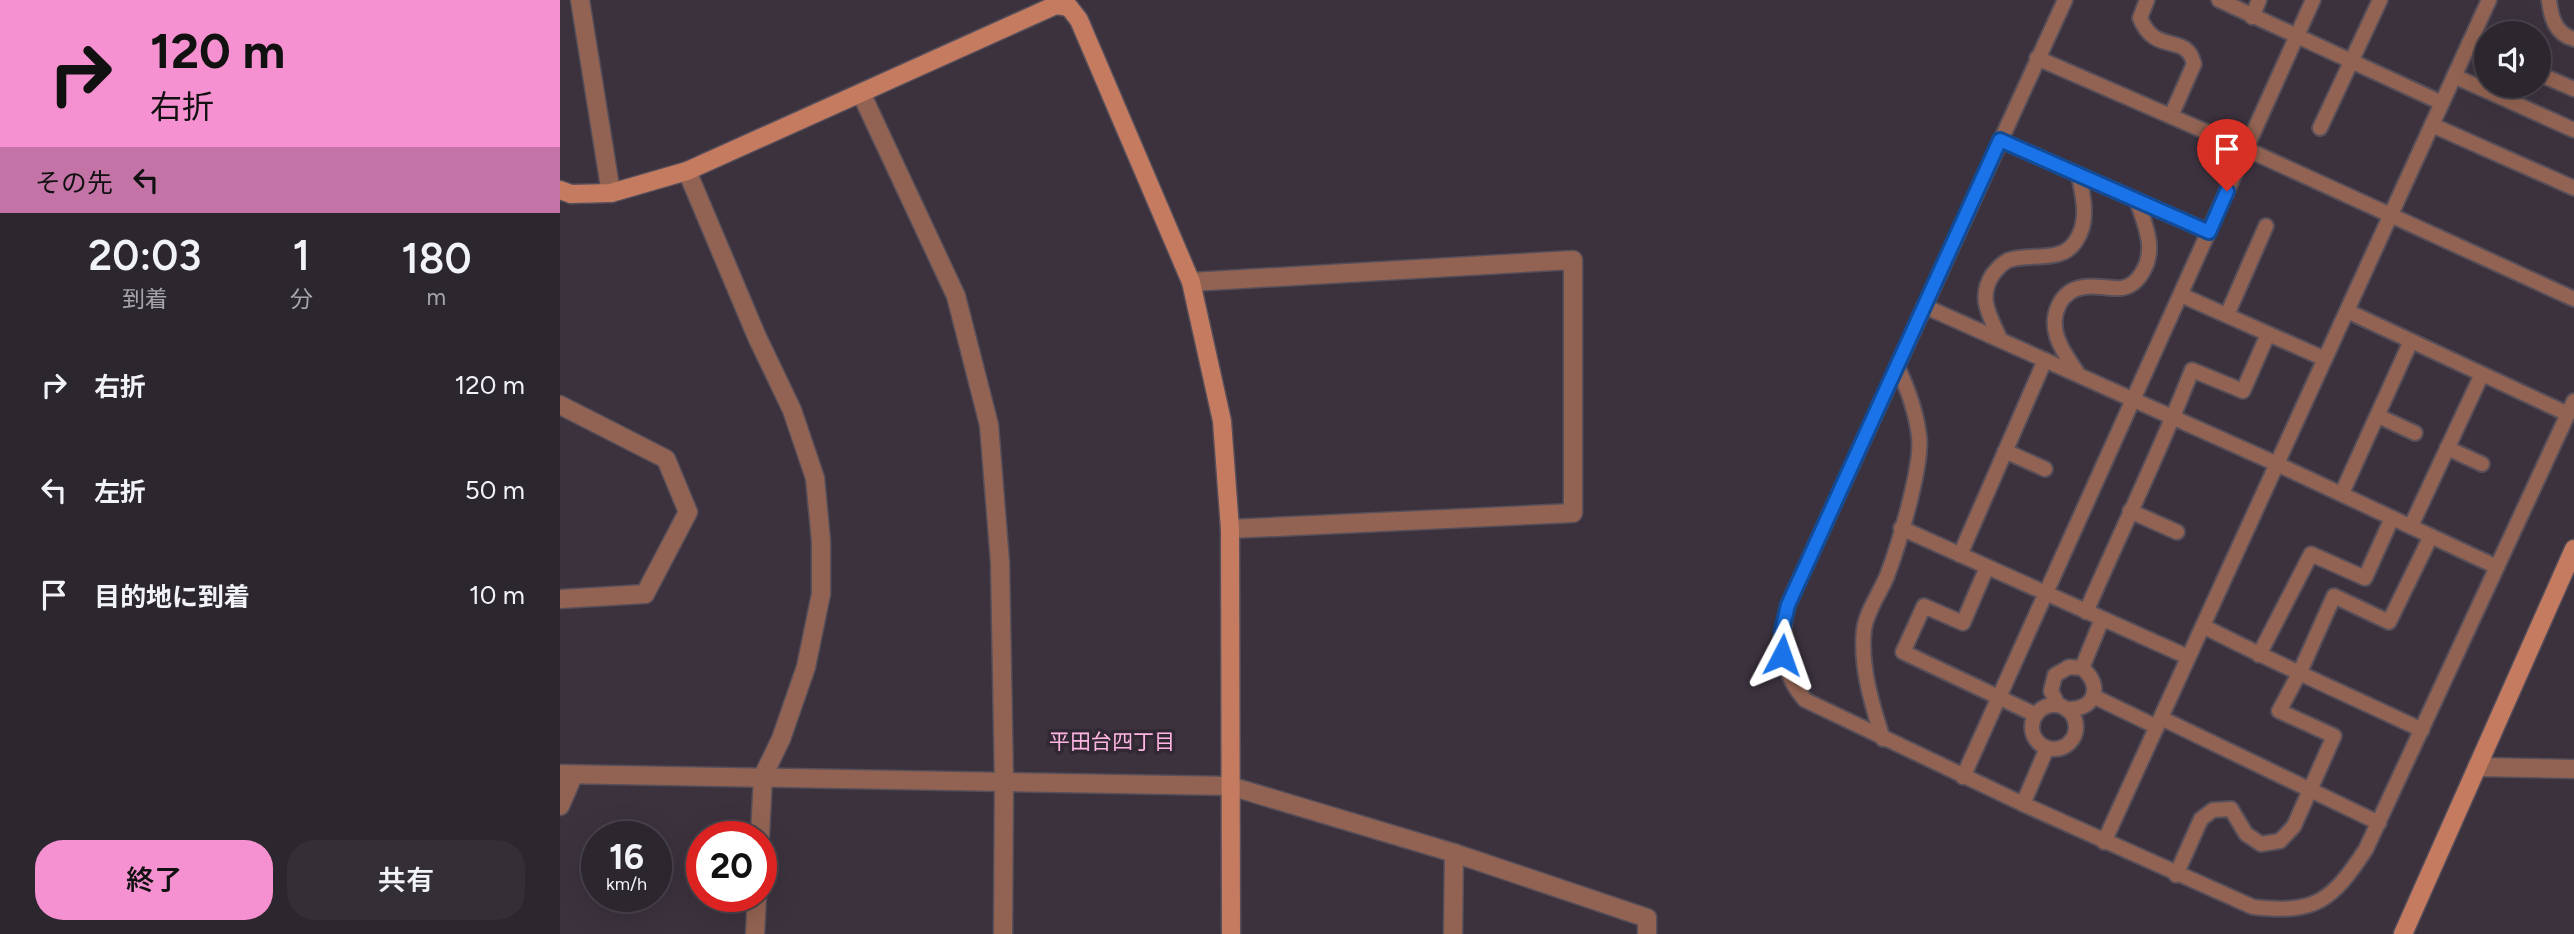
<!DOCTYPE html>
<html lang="ja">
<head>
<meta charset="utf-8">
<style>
  body { margin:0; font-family:Figtree,"Noto Sans JP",sans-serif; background:#342e36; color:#f1f3f6; height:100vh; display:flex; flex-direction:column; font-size:26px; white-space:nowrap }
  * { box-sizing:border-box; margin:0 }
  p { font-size:23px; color:#a6a5aa }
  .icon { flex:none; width:38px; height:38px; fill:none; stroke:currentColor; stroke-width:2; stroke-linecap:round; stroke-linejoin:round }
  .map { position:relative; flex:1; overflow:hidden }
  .panel { display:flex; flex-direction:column; background:#2c262e; width:560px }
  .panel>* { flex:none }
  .hud { background:#f590d1; color:#111; overflow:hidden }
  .tools { position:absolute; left:1914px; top:21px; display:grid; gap:14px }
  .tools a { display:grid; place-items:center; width:77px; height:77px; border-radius:50%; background:#2c262e; box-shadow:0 7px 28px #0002,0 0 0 2px #48434a; font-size:35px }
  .speed { position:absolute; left:21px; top:821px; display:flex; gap:14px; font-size:35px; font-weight:700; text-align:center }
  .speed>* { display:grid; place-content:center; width:91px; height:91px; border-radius:50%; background:#2c262e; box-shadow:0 7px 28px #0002,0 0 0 2px #48434a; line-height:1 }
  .speed small { font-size:18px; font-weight:400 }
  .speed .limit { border:10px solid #d22; background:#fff; color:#111 }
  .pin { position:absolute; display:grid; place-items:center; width:60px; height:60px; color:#fff; margin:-72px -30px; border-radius:50% 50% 50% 0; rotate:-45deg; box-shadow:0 0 7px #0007 }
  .pin .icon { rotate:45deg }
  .me { position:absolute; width:77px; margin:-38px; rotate:4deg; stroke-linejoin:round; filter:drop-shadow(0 0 5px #0008) }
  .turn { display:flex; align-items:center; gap:24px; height:147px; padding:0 35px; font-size:32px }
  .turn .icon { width:91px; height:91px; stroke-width:2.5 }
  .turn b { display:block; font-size:49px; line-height:60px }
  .then { display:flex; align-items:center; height:66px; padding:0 35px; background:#0003; gap:14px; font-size:26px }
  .eta { display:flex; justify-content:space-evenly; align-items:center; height:119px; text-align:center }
  .eta b { font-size:42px; font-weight:600; line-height:49px }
  .button { display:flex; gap:14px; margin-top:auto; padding:14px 35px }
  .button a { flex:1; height:80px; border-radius:28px; background:#f590d1; color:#111; font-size:28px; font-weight:600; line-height:80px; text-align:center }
  .button a+a { background:#342e36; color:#f1f3f6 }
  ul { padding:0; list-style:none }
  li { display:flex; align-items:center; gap:21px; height:105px; padding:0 35px }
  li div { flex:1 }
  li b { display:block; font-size:26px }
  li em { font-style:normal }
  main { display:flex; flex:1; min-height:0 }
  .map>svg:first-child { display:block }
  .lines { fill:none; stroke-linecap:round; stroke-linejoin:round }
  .lane-casing { stroke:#564e59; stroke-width:18 }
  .street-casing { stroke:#564e59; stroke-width:21 }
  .secondary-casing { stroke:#564e59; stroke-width:21 }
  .lane { stroke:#926352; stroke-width:14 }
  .street { stroke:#926352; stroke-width:18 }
  .secondary { stroke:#c47b60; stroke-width:18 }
  .route-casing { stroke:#114b97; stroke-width:18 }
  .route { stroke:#1a73e8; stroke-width:12 }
  .labels { text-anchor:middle; stroke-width:7; stroke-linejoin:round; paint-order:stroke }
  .neighbourhood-label { font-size:21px; fill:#ffb6e3; stroke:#312833 }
</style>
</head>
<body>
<main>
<section class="panel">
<div class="hud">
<div class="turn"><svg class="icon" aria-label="right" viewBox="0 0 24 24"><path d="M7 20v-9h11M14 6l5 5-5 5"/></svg><div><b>120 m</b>右折</div></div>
<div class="then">その先<svg class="icon" aria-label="left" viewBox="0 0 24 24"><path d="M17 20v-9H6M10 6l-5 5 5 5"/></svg></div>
</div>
<div class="eta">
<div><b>20:03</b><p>到着</p></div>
<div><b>1</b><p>分</p></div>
<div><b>180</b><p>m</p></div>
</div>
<ul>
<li><svg class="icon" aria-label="right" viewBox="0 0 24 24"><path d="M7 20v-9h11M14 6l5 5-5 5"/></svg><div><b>右折</b></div><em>120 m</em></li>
<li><svg class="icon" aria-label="left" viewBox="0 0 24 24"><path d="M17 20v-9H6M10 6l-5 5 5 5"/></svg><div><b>左折</b></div><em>50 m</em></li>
<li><svg class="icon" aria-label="arrive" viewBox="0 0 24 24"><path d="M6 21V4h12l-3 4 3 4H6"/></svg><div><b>目的地に到着</b></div><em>10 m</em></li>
</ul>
<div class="button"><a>終了</a><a>共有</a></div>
</section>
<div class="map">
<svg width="2014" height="934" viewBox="0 0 2014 934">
  <rect width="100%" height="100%" fill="#3b323e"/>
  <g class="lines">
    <g class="lane-casing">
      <g id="lane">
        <path d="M1505,0L1228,605C1219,640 1220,672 1245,700L1463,804L1693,907C1756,914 1772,901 1806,849L2014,401"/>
        <path d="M1587,0L1580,18C1596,57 1626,31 1634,64L1611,116"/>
        <polyline points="1659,0 1882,103"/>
        <path d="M1989,0C1991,17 1995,34 2014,39"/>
        <polyline points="1692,17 1699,0"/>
        <polyline points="1909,43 1927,51"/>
        <polyline points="1477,58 1686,149 2014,299"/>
        <polyline points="1979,74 2014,89"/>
        <polyline points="1894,76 2014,130"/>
        <polyline points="1872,125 2014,188"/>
        <polyline points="1760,128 1820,0"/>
        <polyline points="1440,140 1649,232"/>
        <polyline points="1621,295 1765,359"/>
        <polyline points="1364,306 1717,464 1937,567"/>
        <polyline points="1787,311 2008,414"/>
        <polyline points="1667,315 1706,226"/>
        <path d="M1440,339C1430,316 1417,298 1433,274C1437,269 1443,262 1449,260C1478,251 1509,268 1522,228C1527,211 1522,193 1519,175"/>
        <path d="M1518,374C1511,363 1501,350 1497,337C1490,315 1500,290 1524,287C1536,285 1549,289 1561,288C1571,287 1577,281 1582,273C1597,249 1585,225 1577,201"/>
        <polyline points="1818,416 1855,433"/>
        <polyline points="1887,448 1922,464"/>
        <polyline points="1445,451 1485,469"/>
        <polyline points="1782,493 1851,341"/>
        <polyline points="1570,511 1617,532"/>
        <polyline points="1851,526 1922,374"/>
        <polyline points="1341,528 1628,657"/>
        <polyline points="1400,555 1485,360"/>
        <polyline points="1427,567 1403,623 1364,606 1343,652 1476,715"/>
        <path d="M1526,612C1561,531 1600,452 1632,370L1683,391L1708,334"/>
        <path d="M1643,626C1714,663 1789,695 1862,730"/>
        <polyline points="1699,655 1751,554 1805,578 1832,518"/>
        <polyline points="1522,668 1542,619"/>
        <polyline points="1533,696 1597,727"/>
        <path d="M1498,705L1491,691L1495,675L1509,667L1522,668C1544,686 1535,711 1506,709"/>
        <circle cx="1494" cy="727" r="22"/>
        <polyline points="1601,718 1819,823"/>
        <path d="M1323,739C1312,705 1300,666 1304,630C1306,612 1320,593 1327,576C1338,547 1363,465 1359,436C1356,411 1348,389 1337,366"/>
        <polyline points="1403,777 1753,0"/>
        <polyline points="1463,804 1487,748"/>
        <polyline points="1544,842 1929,0"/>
        <polyline points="1616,875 1641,819 1653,810 1671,809 1686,834 1701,844 1720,841 1734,826 1774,736 1719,711 1740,672 1774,596 1829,622 1871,536"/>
      </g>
    </g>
    <g class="street-casing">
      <g id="street">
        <polyline points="20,0 51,193"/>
        <polyline points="301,93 396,296 429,425 440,562 444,782 443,934"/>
        <polyline points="127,171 197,337 232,410 255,478 261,541 261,594 246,667 221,739 203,776 200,836"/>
        <polyline points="631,282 1013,260 1013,513 670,529"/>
        <polyline points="0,405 106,459 128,512 85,594 0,599"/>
        <polyline points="1917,767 2014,769"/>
        <polyline points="0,774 670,786 894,853 1087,918 1087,934"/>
        <polyline points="0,806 13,776"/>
        <polyline points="195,934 197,896"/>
        <polyline points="893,934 894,853"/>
      </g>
    </g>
    <g class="secondary-casing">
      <g id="secondary">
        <polyline points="0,190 11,194 51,193 127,171 496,5 509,7 519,20 631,282 662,421 670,529 671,934"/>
        <polyline points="1843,934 2014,549"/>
      </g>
    </g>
    <use href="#lane" class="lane"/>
    <use href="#street" class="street"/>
    <use href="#secondary" class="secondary"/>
  </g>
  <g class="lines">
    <g class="route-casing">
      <polyline id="route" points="1222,655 1222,630 1228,605 1440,140 1649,232 1667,191"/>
    </g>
    <use href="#route" class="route"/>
  </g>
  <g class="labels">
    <g class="neighbourhood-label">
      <text x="552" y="749">平田台四丁目</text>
    </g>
  </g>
</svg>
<div class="tools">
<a><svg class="icon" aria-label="sound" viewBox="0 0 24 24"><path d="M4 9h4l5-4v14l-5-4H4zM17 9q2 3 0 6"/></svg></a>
</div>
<div class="speed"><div>16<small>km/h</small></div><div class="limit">20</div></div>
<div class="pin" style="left:1667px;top:191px;background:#d93025"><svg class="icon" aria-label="arrive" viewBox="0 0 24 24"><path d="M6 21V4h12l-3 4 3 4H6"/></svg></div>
<svg class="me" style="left:1222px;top:655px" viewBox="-20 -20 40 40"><path d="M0-17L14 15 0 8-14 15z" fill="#1a73e8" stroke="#fff" stroke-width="4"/></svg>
</div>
</main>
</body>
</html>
